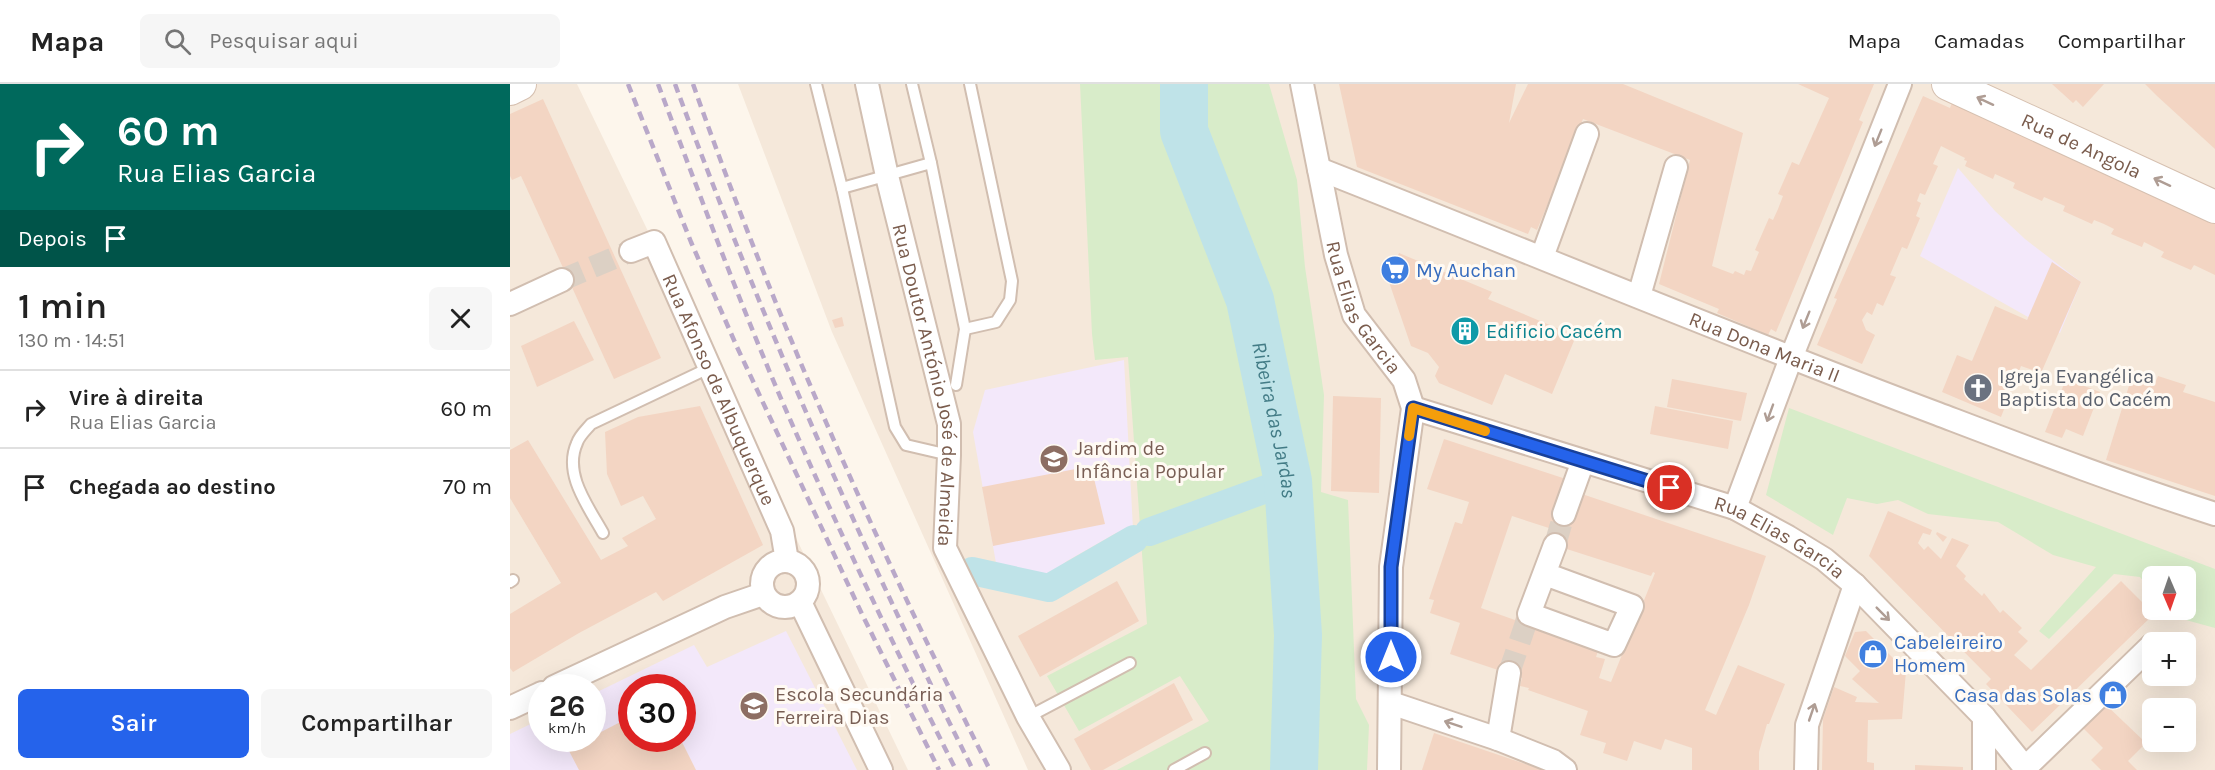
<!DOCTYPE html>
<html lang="pt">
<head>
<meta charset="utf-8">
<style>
  body { margin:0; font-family:Karla,sans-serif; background:#f6f6f6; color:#222; height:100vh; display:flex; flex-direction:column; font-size:22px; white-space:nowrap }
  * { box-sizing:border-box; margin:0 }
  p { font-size:20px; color:#767676 }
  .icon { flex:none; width:33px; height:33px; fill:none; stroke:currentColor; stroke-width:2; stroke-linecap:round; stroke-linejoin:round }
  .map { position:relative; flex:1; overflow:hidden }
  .side { display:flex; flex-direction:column; background:#fff; width:510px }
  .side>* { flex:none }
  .top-card { background:#00695c; color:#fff; overflow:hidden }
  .needle { width:39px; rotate:178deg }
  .buttons { position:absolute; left:1632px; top:482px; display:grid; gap:12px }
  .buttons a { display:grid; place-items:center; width:54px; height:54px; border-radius:9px; background:#fff; box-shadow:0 6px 24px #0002; font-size:30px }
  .speed { position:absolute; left:18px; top:590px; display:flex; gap:12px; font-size:30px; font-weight:700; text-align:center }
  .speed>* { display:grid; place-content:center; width:78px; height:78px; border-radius:50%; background:#fff; box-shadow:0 6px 24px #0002; line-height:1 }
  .speed small { font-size:15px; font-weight:400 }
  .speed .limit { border:9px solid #d22; background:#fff; color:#111 }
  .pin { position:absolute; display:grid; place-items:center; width:51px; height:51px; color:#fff; margin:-26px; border:3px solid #fff; border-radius:50%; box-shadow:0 2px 6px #0007 }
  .me { position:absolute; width:66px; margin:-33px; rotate:0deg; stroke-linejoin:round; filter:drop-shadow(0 0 4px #0008) }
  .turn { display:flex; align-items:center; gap:21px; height:126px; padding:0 18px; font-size:27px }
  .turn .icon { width:78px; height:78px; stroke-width:2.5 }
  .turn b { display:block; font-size:42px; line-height:51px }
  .then { display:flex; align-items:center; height:57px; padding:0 18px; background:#0003; gap:12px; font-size:22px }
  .round { display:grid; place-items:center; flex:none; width:63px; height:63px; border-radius:9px; background:#f6f6f6 }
  .overview { display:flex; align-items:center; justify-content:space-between; height:102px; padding:0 18px }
  h1 { font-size:36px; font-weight:600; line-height:45px }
  .cta { display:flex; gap:12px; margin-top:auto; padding:12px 18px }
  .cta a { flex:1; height:69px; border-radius:9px; background:#2563eb; color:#fff; font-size:24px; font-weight:600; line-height:69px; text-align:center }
  .cta a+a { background:#f6f6f6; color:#222 }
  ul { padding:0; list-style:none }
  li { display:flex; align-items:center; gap:18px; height:78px; padding:0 18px; border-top:2px solid #e0e0e0 }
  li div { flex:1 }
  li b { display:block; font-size:22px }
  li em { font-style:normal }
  header { display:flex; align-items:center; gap:36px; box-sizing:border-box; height:84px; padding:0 30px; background:#fff; border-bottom:2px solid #e0e0e0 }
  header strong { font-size:28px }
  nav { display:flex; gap:33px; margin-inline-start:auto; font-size:21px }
  .search { width:420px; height:54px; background:#f6f6f6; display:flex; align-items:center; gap:15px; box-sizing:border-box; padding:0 21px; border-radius:9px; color:#767676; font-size:22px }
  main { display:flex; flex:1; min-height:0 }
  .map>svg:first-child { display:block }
  .residential { fill:#f5e8da; fill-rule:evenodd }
  .education { fill:#f3e8fa; fill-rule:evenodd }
  .green { fill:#d8ecc9 }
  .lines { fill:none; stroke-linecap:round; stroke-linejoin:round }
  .canal { stroke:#bfe3e8; stroke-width:28 }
  .river { stroke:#bfe3e8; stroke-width:48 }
  .building { fill:#f3d5c3; fill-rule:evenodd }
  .street-tunnel { stroke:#dcd0c4; stroke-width:22; stroke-dasharray:22 11; stroke-linecap:butt }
  .lane-casing { stroke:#d1beb0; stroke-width:14 }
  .street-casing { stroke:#d1beb0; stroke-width:26 }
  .secondary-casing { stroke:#d6c0b0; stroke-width:34 }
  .lane { stroke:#fff; stroke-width:10 }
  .street { stroke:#fff; stroke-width:22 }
  .secondary { stroke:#fff; stroke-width:32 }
  .rail { stroke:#b9a8c9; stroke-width:4.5; stroke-dasharray:9 6; stroke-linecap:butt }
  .oneway { stroke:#af9d94 }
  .route-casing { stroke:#184099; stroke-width:15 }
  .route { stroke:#2563eb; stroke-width:10 }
  .slow { stroke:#f59e0b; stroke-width:10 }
  .labels { text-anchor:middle; stroke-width:6; stroke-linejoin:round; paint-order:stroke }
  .street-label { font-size:20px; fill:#7a5c4d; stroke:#fffaf3 }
  .shop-label { font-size:20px; fill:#366cbe; stroke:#fffaf3; text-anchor:start }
  .culture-label { font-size:20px; fill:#0d838f; stroke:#fffaf3; text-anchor:start }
  .worship-label { font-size:20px; fill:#5b616d; stroke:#fffaf3; text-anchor:start }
  .education-label { font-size:20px; fill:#785e54; stroke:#fffaf3; text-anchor:start }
  .water-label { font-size:21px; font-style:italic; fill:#437c86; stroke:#fffaf3 }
</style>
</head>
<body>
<header>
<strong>Mapa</strong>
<div class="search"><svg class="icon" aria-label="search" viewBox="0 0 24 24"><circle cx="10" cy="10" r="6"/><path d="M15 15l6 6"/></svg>Pesquisar aqui</div>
<nav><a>Mapa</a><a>Camadas</a><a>Compartilhar</a></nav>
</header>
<main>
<section class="side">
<div class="top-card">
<div class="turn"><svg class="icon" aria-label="right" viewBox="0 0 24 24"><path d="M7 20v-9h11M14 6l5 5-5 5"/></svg><div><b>60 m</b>Rua Elias Garcia</div></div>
<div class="then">Depois<svg class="icon" aria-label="arrive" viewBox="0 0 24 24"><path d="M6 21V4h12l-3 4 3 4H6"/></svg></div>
</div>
<div class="overview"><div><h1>1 min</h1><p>130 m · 14:51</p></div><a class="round"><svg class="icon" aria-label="close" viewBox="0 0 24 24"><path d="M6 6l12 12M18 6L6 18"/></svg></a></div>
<ul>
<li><svg class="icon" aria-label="right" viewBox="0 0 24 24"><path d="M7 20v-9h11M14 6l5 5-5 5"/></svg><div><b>Vire à direita</b><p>Rua Elias Garcia</p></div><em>60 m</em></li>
<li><svg class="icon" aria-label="arrive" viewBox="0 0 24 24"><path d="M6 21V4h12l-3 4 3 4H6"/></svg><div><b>Chegada ao destino</b></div><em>70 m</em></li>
</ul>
<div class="cta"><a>Sair</a><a>Compartilhar</a></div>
</section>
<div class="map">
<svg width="1705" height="686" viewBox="0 0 1705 686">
  <rect width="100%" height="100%" fill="#fdf6ec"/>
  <g class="residential">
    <path d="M0,0H67L398,686H0ZM32,603H82V654H32ZM122,603H172V654H122Z"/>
    <path d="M228,0H1705V686H518L322,248ZM1642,492H1676V525H1642ZM1642,558H1676V591H1642ZM1642,624H1676V657H1642Z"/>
  </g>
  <g class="education">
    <polygon points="1448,84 1485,127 1515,155 1571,198 1550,249 1517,236 1518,233 1410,172"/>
    <polygon points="614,276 623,445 606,449 557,477 544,487 528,494 516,494 487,485 463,348 475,306"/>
    <path d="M276,547L347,686H0V650L31,635L32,654H82L83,610L184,561L197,583ZM122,603H172V654H122Z"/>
  </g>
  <g class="green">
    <polygon points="570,0 759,0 787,96 795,183 814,311 811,408 838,416 846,615 859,641 857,686 607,686 699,637 670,592 569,647 537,592 637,540 618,273 585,276 582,250"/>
    <polygon points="1279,324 1705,485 1705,544 1665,533 1659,525 1676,525 1676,492 1642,492 1642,507 1630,493 1604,490 1539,555 1529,547 1586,483 1543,471 1488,438 1418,430 1388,416 1367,420 1337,414 1323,451 1256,411"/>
  </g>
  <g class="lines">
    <g class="canal">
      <polyline points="639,448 778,397"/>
      <polyline points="462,487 539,504 624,455"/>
    </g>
    <path class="river" id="s1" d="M674,0V47L740,216L778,397L788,551L784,686"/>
  </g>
  <g class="building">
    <polygon points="829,0 1006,0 999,39 1018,0 1113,0 1233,49 1202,182 1223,190 1225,187 1234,191 1236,186 1241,187 1249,168 1245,166 1259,134 1263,136 1268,125 1273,112 1268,110 1282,78 1289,81 1319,14 1288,0 1364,0 1349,36 1353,38 1266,248 1261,245 1258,251 1207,229 1209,225 1149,200 1180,76 1073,35 1027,146 1021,143 1018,150 847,83"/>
    <polygon points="1542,0 1594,0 1573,23 1566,16 1563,19"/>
    <polygon points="1635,0 1705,0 1705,65 1646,11"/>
    <polygon points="1413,12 1440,24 1443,16 1705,138 1705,191 1684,181 1681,186 1651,173 1654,168 1634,158 1632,163 1601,150 1604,145 1594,140 1584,136 1582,140 1553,127 1555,122 1534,113 1532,117 1503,104 1505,99 1485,90 1483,95 1455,82 1457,77 1454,76 1455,74 1431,62 1423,80 1428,82 1415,111 1410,109 1407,117 1411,119 1406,132 1410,134 1397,165 1392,163 1380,191 1386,193 1373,222 1367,219 1362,231 1357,228 1352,236 1356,246 1365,251 1352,280 1307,261 1327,215 1324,214"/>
    <polygon points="33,15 151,274 104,295 11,92 2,96 0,92 0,30"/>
    <polygon points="889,169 982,208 978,215 1066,252 1042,310 995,290 982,321 929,299 925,292 929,283 918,269 901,262 880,201 883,194 879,192"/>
    <polygon points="1542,178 1571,198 1531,289 1511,282 1491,333 1432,308 1447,271 1462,277 1485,222 1517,236"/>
    <polygon points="332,233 334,242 325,244 322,236"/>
    <polygon points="64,237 84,276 27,303 11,262"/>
    <polygon points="1564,286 1585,292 1582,299 1563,292"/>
    <polygon points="1622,292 1645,299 1648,292 1676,301 1673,308 1705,318 1705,412 1596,376"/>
    <polygon points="1162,295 1237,309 1231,337 1157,323"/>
    <polygon points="1556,295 1590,308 1573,352 1556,345 1552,354 1535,348"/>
    <polygon points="823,312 871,314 869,409 821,407"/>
    <polygon points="190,322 253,461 153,517 146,508 69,549 3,588 0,584 0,530 51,499 0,414 0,366 18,356 91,476 118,462 112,454 146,435 133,412 111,422 97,390 95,348 128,333"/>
    <polygon points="1145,322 1223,337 1218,365 1140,350"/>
    <path d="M934,355L1059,396L1066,408L1256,472L1239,521L1195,626L1206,631L1228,581L1275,600L1259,640H1257L1249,668V686H1182V664L1155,655L1151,666L1124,657L1117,677L1093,669L1096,659L1070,651L1078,627L1018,606L1019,604L1010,602L1012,594L940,570L950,539L920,529L924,516L919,515L945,438L952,440L959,418L917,405ZM1002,432L1042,445L1038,459L1141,492L1143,488L1145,489L1101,598L1089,594L1095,575L1086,573L1089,564L1006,533L1005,536L971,524Z"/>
    <polygon points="581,382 595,440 483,462 472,403"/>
    <polygon points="1378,427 1422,446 1420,451 1413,449 1408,459 1414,466 1418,462 1431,475 1442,454 1459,461 1446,482 1456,492 1454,495 1472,512 1474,509 1490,529 1493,526 1512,544 1508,548 1518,557 1504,571 1521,586 1611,497 1644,530 1522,648 1476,600 1481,595 1359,472"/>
    <polygon points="1427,448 1437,453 1433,458 1426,450"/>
    <polygon points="607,497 629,537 530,593 508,552"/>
    <polygon points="1356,547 1396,587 1392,635 1358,636 1357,678 1364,679 1364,686 1312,686 1313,635 1324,603 1347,613 1345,618 1369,619 1342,595 1350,587 1335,572 1345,548"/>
    <polygon points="664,599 683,636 593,686 581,686 564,655"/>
    <polygon points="1594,619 1636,659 1618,677 1627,686 1591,686 1581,676 1593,664 1571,642"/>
    <polygon points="122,632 122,654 139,654 143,661 156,654 170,654 186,686 69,686 58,665"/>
    <polygon points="924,649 1033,686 912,686"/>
    <polygon points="1405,681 1453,683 1453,686 1405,686"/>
  </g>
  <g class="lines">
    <g class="street-tunnel">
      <polyline points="52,196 121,167"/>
      <polyline points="1045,461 1054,430"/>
      <polyline points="999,589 1019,530"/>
    </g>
    <g class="lane-casing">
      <g id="lane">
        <polyline points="306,0 332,104"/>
        <polyline points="402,0 421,79"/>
        <polyline points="455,245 486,238 500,216 502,197 460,0"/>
        <polyline points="439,371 396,361 385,343 332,104 421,79 455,245 446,301"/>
        <path d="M93,449C78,422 53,390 67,359C69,352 76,346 81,340L199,284"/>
        <polyline points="0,498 3,496"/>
        <polyline points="518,633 620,579"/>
        <polyline points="664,686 695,669"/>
      </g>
    </g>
    <g class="street-casing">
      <g id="street">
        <path id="s2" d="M357,0L377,92L439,340V371L435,464L518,633L549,686"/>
        <path id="s3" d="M792,0L826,171L844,231L894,296L903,324L881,483L879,686"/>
        <path id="s4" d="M809,85C1015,166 1220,252 1428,330C1520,365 1611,400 1705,430"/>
        <path id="s5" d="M121,167L144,158L272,447L277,477"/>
        <polyline points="1032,173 1077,50"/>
        <polyline points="1129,212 1166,83"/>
        <polyline points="0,220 52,196"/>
        <path id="s6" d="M903,324L1225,424L1278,453L1314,475L1345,501L1474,633L1517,686"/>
        <polyline points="1225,424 1281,274 1390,0"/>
        <polyline points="1054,430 1073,377"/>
        <circle cx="275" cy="500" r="23"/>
        <polyline points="1035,490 1122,522 1104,561 1019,530 1045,461"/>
        <polyline points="290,518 371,686"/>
        <polyline points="44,603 215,523 253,510"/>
        <polyline points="881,619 988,655 1043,677 1055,686"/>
        <polyline points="0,624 32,609"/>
        <polyline points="1474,633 1474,686"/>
        <polyline points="988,655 999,589"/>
        <polyline points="1515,684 1641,562"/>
        <polyline points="1296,686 1297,641 1345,501"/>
      </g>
    </g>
    <g class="secondary-casing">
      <g id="secondary">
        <path id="s7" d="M1438,0L1705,123"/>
        <polyline points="0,5 10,0"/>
      </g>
    </g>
    <use href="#lane" class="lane"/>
    <use href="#street" class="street"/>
    <use href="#secondary" class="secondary"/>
    <g class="rail">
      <polyline points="118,0 181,158 227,263 351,528 429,686"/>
      <path d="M148,0C188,106 227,212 272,317C326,441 385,565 446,686"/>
      <path d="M165,0C251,234 351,463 463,686"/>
      <path d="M183,0C266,236 367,463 480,686"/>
    </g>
  </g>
  <defs><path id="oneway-shaft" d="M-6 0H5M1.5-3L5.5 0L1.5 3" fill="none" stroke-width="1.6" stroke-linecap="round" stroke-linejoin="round" transform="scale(1.5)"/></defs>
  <g class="oneway">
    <use href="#oneway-shaft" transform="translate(1475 17) rotate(-155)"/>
    <use href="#oneway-shaft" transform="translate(1368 54) rotate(112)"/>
    <use href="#oneway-shaft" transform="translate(1652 98) rotate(-155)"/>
    <use href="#oneway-shaft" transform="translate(1296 236) rotate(112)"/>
    <use href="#oneway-shaft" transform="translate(1260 329) rotate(110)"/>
    <use href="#oneway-shaft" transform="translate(1373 530) rotate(45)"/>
    <use href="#oneway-shaft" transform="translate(1302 628) rotate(-71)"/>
    <use href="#oneway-shaft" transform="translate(943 640) rotate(-161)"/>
  </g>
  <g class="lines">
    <g class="route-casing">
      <polyline id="route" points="881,573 881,483 903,324 1160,404"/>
    </g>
    <use href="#route" class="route"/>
    <polyline class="slow" points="899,352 903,324 975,347"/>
  </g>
  <defs>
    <g id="supermarket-disc" transform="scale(1.5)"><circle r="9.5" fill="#3f7fe0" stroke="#fffaf3"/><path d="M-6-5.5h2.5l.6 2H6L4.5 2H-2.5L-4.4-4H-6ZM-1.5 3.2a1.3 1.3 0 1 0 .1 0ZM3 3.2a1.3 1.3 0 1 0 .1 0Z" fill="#fff"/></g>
    <g id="building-disc" transform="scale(1.5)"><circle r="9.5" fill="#0f9aa8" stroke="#fffaf3"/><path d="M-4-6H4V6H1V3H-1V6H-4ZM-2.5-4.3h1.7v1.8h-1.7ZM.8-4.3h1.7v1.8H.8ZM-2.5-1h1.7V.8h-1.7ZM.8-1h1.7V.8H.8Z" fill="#fff"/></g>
    <g id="church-disc" transform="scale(1.5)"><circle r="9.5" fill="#6b7280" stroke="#fffaf3"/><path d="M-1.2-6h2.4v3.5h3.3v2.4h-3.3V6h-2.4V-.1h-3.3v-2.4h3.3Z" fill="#fff"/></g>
    <g id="school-disc" transform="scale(1.5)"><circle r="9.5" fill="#8d6e63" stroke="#fffaf3"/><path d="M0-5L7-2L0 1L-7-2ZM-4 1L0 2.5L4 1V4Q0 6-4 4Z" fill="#fff"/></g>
    <g id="shop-disc" transform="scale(1.5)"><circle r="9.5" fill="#3f7fe0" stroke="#fffaf3"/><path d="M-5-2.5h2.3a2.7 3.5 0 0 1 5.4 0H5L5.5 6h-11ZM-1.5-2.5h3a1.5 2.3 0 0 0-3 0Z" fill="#fff"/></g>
  </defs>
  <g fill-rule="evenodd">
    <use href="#supermarket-disc" x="885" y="186"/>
    <use href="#building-disc" x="955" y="247"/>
    <use href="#church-disc" x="1468" y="304"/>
    <use href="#school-disc" x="544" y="375"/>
    <use href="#shop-disc" x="1363" y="570"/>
    <use href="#shop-disc" x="1603" y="611"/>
    <use href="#school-disc" x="244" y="622"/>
  </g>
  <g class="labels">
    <g class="street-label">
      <text dy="7" stroke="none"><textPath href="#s7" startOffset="147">Rua de Angola</textPath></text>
      <text dy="7" stroke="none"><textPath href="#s3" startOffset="234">Rua Elias Garcia</textPath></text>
      <text dy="7" stroke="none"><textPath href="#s4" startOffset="480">Rua Dona Maria II</textPath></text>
      <text dy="7" stroke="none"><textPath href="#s2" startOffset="308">Rua Doutor António José de Almeida</textPath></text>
      <text dy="7" stroke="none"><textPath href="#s5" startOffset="186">Rua Afonso de Albuquerque</textPath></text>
      <text dy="7" stroke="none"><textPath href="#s6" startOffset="390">Rua Elias Garcia</textPath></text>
    </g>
    <g class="shop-label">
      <text x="906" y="193">My Auchan</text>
      <text x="1384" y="565">Cabeleireiro<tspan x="1384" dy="23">Homem</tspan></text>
      <text x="1582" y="618" text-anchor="end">Casa das Solas</text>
    </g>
    <g class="culture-label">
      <text x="976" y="254">Edificio Cacém</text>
    </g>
    <g class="worship-label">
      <text x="1489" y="299">Igreja Evangélica<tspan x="1489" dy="23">Baptista do Cacém</tspan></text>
    </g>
    <g class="education-label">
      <text x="565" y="371">Jardim de<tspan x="565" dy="23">Infância Popular</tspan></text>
      <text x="265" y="617">Escola Secundária<tspan x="265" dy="23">Ferreira Dias</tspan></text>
    </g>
    <g class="water-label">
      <text dy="7" stroke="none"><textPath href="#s1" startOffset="351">Ribeira das Jardas</textPath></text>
    </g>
  </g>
</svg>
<div class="buttons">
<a><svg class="needle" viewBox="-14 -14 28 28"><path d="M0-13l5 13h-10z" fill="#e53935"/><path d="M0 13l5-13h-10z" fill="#767676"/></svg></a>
<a>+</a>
<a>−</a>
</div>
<div class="speed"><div>26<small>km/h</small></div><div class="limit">30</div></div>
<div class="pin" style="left:1160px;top:404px;background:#d93025"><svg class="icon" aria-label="arrive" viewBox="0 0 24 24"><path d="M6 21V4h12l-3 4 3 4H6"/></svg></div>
<svg class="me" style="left:881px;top:573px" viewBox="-20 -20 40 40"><circle r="17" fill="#2563eb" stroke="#fff" stroke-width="3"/><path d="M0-11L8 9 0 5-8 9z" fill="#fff"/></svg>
</div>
</main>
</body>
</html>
